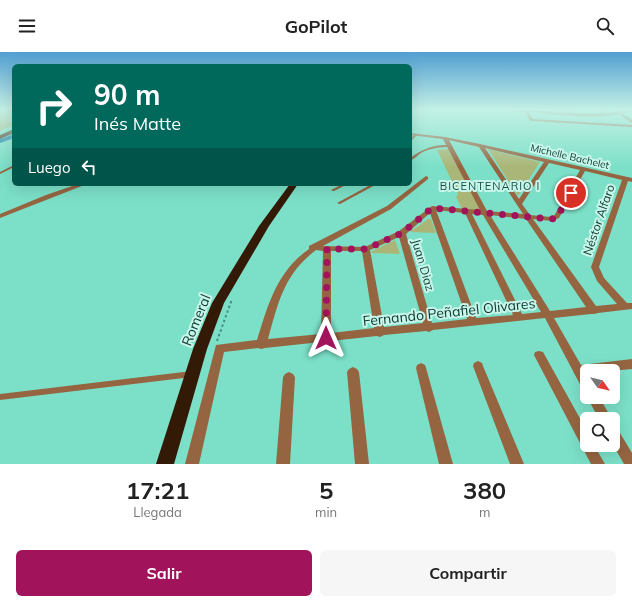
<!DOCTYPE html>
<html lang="es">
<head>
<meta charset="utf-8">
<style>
  body { margin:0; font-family:Mulish,sans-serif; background:#f6f6f6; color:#222; height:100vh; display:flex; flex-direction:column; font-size:15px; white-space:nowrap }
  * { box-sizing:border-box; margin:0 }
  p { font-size:13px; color:#767676 }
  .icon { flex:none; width:22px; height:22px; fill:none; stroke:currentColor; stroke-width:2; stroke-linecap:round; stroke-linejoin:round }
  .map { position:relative; height:412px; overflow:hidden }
  .drawer { display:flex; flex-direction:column; background:#fff; flex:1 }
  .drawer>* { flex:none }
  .guide { position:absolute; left:12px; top:12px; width:400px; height:122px; border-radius:6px; box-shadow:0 4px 16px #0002; background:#00695c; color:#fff; overflow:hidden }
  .needle { width:26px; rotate:124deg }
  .tools { position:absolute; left:580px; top:312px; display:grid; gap:8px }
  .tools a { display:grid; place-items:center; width:40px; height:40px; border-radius:6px; background:#fff; box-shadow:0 4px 16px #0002; font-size:20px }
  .pin { position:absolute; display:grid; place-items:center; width:34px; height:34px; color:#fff; margin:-17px; border:2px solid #fff; border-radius:50%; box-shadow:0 1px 4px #0007 }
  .me { position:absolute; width:44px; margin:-22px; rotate:0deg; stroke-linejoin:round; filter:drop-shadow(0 0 3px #0008) }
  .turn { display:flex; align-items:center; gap:14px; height:84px; padding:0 16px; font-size:18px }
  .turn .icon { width:52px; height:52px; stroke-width:2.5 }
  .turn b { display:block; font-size:28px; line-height:34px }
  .then { display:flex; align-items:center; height:38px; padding:0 16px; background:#0003; gap:8px; font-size:15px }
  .eta { display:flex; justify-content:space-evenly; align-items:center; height:68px; text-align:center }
  .eta b { font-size:24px; font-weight:700; line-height:28px }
  .action { display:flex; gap:8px; margin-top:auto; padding:8px 16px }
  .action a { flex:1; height:46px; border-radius:6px; background:#a1145c; color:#fff; font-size:16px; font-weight:700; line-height:46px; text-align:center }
  .action a+a { background:#f6f6f6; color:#222 }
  header { display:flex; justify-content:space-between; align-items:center; height:52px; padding:0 16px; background:#fff; font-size:18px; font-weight:700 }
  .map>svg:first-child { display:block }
  .green { fill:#aab677 }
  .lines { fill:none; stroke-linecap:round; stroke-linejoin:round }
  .canal { fill:#0f7caf; fill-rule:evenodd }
  .path { stroke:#468f7e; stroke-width:2; stroke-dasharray:2.5 2.5; stroke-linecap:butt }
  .service { fill:#956541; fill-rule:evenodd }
  .minor { fill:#956541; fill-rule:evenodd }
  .tertiary { fill:#956541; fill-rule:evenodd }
  .primary { fill:#422309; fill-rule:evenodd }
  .trunk { fill:#321a07; fill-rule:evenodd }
  .route { stroke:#a1145c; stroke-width:7; stroke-dasharray:0 12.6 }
  .labels { text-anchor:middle; stroke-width:4; stroke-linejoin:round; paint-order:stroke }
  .far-street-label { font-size:10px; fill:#0b382f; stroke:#c8f6ea }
  .far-neighbourhood-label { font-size:11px; letter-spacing:1px; fill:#174e43; stroke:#c8f6ea }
  .street-label { font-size:12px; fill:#0b382f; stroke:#c8f6ea }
  .near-street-label { font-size:14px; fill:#0b382f; stroke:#c8f6ea }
</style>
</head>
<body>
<header><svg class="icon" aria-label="menu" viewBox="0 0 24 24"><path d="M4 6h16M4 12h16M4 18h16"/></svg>GoPilot<svg class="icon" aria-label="search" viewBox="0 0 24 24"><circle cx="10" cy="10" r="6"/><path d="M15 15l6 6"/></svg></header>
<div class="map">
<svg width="632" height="412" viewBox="0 0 632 412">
  <rect width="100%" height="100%" fill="#7ce0c8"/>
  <g class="green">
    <polygon points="0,57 14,57 14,73 0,79"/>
    <polygon points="448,97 482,159 462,157 456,145 458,142 437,98"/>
    <polygon points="488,97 540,110 518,144"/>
    <polygon points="428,167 431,167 436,181 410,180"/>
    <polygon points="395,188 400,202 372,201 372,199"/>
  </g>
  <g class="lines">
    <polygon class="canal" points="14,82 14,86 0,91 0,87"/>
    <polyline class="path" points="217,289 232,247"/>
    <g class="service">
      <polygon points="415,82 417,83 410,90 410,87"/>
      <path d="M443,93H450L452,94L450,95C440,95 430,96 421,101C417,104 414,107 410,109V106C421,98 430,94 443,93Z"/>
      <polygon points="14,113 14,115 0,122 0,120"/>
      <polygon points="343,132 348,132 334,139 333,139 331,138"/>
      <polygon points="372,132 377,132 340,152 339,152 337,151"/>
      <polygon points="192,319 194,320 195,322 194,324 192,325 0,348 0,342"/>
    </g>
    <g class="minor">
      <polygon points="523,57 527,57 533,67 632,73 632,75 532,69 530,69"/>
      <polygon points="565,57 569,57 570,62 568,62"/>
      <polygon points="598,57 602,57 605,64 603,64"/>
      <polygon points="621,61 632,68 632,71 620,63"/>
      <path d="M410,81L445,85L480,92L632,126V130L628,129L599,215L604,226L627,251H632V257L598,261L594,262H591L554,266L581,313L632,307V317L611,319H587V339L583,338L545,266L433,278L429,280L426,279L384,283L380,285L377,284L265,296L261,297L258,296L224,300L199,412H185L216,293L257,288C268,253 277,219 309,197V194L387,154L426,124L428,125V127L391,157L323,194L365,195L399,179L432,154L480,158L443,87L410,83ZM449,88L479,95L523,162L487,159ZM485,96L544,110L519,147ZM549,111L580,118L554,164L551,165L530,163L522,152ZM585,119L622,128L591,215L597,229L617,252L596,254L533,167L552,169L559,166ZM436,158L465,161L513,263L476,266ZM430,161L467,267L432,271L406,182ZM472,162L483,163L541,260L522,262ZM490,163L526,167L586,255L550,259ZM399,185L423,271L384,275L370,198ZM316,198L323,199L321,282L268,287C278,251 284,222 316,198ZM331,199H362L374,276L331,281Z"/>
      <polygon points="539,299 543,300 587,379 587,393 594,393 605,412 591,412 534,303 535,300"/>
      <polygon points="478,309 482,311 483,314 524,412 510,412 473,314 474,311"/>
      <polygon points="421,311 425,313 426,316 453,412 439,412 416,316 417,313"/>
      <polygon points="353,315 357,317 359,320 369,412 355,412 347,320 349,317"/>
      <polygon points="289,320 293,322 295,325 290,412 276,412 283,325 285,322"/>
      <polygon points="587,345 599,345 612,367 599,367"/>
      <polygon points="613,374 617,376 632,401 632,412 624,412 613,393"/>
    </g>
    <g class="tertiary">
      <path d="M503,57C538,57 573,63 608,61C616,61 624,58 632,57V59C602,69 562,63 531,60C522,60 511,60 503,57Z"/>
      <polygon points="78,132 87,132 0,166 0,162 46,143"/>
    </g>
    <polygon class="primary" points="14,77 14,81 0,87 0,83"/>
    <polygon class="trunk" points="290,132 298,132 269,174 224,251 207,297 174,412 156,412 193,297 212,251 259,174"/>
  </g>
  <linearGradient id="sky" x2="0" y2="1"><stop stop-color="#519ed1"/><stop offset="0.5" stop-color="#c4f1e6"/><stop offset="1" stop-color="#c4f1e6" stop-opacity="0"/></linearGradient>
  <rect width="632" height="115" fill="url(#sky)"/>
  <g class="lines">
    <polyline class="route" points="326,286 327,197 366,197 402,181 432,156 552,167 557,165 571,141"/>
  </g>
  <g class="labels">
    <g class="far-street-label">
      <text transform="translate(570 104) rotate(13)" y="4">Michelle Bachelet</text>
    </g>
    <g class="far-neighbourhood-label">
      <text x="490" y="138">BICENTENARIO I</text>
    </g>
    <g class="street-label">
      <text transform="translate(599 168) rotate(-71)" y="4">Néstor Alfaro</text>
      <text transform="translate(423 213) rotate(74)" y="4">Juan Diaz</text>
    </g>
    <g class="near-street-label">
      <text transform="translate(449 260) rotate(-6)" y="5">Fernando Peñafiel Olivares</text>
      <text transform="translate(196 268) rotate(-68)" y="5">Romeral</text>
    </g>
  </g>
</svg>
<div class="tools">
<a><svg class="needle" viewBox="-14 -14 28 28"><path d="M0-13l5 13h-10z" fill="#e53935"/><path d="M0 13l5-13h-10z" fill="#767676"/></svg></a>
<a><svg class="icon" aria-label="search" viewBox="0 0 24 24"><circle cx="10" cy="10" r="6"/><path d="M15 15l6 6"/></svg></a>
</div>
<div class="pin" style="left:571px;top:141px;background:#d93025"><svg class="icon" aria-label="arrive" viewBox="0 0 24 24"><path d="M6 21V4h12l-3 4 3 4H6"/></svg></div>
<svg class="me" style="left:326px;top:286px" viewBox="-20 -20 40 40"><path d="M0-17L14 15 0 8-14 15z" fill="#a1145c" stroke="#fff" stroke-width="4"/></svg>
<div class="guide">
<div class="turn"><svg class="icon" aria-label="right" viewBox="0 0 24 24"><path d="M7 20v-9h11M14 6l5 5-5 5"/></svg><div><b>90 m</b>Inés Matte</div></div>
<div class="then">Luego<svg class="icon" aria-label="left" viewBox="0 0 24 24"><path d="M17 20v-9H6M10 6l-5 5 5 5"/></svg></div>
</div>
</div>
<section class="drawer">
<div class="eta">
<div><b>17:21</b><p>Llegada</p></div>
<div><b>5</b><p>min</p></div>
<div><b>380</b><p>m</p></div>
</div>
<div class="action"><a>Salir</a><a>Compartir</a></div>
</section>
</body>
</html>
